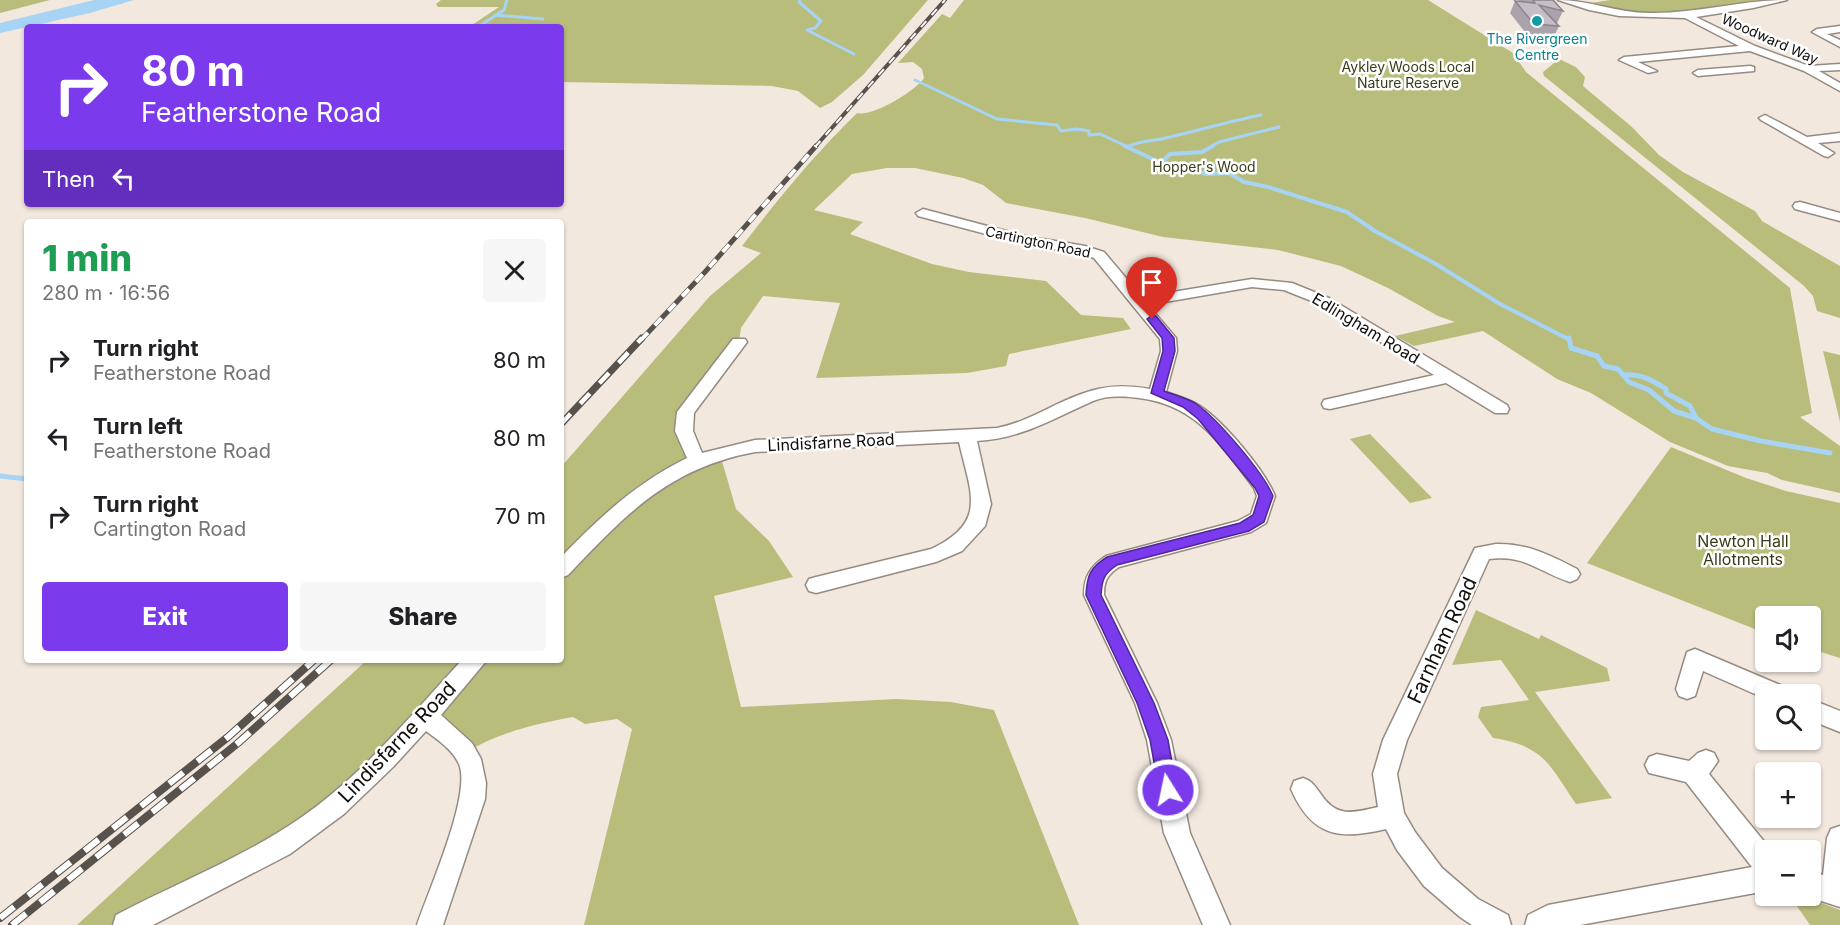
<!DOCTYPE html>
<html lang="en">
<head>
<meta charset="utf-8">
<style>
  body { margin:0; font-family:Inter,sans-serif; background:#f6f6f6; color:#202124; height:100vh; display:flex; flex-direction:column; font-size:22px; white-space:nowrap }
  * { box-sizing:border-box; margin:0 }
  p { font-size:20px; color:#757577 }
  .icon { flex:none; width:33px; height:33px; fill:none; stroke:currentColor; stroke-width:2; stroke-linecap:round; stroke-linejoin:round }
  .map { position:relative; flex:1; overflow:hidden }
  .sheet { position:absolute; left:24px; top:219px; width:540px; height:444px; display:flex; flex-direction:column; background:#fff; border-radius:6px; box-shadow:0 2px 4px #0004 }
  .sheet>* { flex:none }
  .banner { position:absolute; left:24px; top:24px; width:540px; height:183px; border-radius:6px; box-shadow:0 2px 4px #0004; background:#7c3aed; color:#fff; overflow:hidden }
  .controls { position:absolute; left:1755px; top:606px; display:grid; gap:12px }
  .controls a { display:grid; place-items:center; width:66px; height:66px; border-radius:6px; background:#fff; box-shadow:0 2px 4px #0004; font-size:30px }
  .pin { position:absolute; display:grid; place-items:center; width:51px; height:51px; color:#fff; margin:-62px -26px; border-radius:50% 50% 50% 0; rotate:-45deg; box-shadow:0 0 6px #0007 }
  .pin .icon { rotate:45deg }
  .me { position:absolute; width:66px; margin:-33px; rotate:350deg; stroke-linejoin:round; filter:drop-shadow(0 0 4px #0008) }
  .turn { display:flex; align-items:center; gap:21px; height:126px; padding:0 18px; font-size:27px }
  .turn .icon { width:78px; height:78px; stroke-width:2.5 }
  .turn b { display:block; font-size:42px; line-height:51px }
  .then { display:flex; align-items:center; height:57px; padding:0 18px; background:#0003; gap:12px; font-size:22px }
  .round { display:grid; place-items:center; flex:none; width:63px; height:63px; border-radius:6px; background:#f6f6f6 }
  .overview { display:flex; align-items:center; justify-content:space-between; height:102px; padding:0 18px }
  h1 { font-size:36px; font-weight:800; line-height:45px; color:#1e9e55 }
  .primary-button { display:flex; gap:12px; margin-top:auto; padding:12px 18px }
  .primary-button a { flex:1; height:69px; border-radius:6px; background:#7c3aed; color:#fff; font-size:24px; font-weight:800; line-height:69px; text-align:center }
  .primary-button a+a { background:#f6f6f6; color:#202124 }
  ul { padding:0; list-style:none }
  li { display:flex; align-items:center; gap:18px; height:78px; padding:0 18px }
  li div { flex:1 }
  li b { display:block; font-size:22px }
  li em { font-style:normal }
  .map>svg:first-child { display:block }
  .green { fill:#b9bd7c }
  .water { fill:#a7d4f5 }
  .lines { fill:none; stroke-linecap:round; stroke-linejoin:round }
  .stream-far2 { stroke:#a7d4f5; stroke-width:3 }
  .stream-far1 { stroke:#a7d4f5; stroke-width:4 }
  .stream { stroke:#a7d4f5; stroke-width:5 }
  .minor-casing { stroke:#958b83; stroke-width:3 }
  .minor { fill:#fff; fill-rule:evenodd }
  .rail-far3-casing { stroke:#58524d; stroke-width:4 }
  .rail-far2-casing { stroke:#58524d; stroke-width:5 }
  .rail-far1-casing { stroke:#58524d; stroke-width:7 }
  .rail-casing { stroke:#58524d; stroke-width:8 }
  .rail-far3 { stroke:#fff; stroke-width:2; stroke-dasharray:8; stroke-linecap:butt }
  .rail-far2 { stroke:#fff; stroke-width:4; stroke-dasharray:10; stroke-linecap:butt }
  .rail-far1 { stroke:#fff; stroke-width:4.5; stroke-dasharray:14; stroke-linecap:butt }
  .rail { stroke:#fff; stroke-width:6; stroke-dasharray:18; stroke-linecap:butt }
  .wall { fill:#aba3ab }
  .building { fill:#c7bdc7; stroke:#8b848b; stroke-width:1.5 }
  .route { fill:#7c3aed; stroke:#51269a; stroke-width:1.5 }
  .culture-dot { fill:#0f9aa8; stroke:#fff; stroke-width:2 }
  .labels { text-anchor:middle; stroke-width:5; stroke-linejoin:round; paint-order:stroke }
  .far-culture-label { font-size:14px; fill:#0d838f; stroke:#fff }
  .far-street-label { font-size:14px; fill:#100d0a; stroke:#fff }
  .far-park-label { font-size:14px; fill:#3a3c17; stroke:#fff }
  .street-label { font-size:16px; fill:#100d0a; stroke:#fff }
  .park-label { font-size:16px; fill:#3a3c17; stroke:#fff }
  .near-street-label { font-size:20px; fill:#100d0a; stroke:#fff }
</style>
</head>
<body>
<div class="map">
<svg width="1840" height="925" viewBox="0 0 1840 925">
  <rect width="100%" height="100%" fill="#f3e8de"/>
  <g class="green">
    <polygon points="0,0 50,0 0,13"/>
    <polygon points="441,0 928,0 863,75 832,102 820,108 798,91 772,86 561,82 561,27 469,27 499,7 438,7 436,4"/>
    <path d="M964,0H1428L1513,53L1526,72L1790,288L1812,413L1800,417L1840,446V493L1782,480L1767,473L1728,466L1670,442L1591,393L1557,379L1483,331L1414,346L1395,336L1455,322L1438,316L1388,288L1341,266L1278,250L1163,237L1085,218L1006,203L983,185L963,178L915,168H887L852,174L814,210L863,222L850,234L932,264L969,272L1046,281L1081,315L1123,318L1131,329L1009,354L1006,366L967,373L816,378L840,303L763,296L741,328L739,342L686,412L696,459L719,451L736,509L769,541L793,577L714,596L741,707L896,699L951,702L994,710L1079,925H584L632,729L617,719L585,724L573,717C536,724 499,732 467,752L425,716L326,813L126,925H77L367,660H561V467L710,296L761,253L742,246C777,200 815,154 857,113C873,117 915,91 924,78L922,69L913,62L898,63L942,14L950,18Z"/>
    <path d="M1610,0H1782C1745,7 1706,17 1668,18C1638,18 1607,10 1577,5Z"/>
    <polygon points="1559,59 1576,67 1585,77 1583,86 1632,127 1659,155 1683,172 1755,211 1762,221 1840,266 1840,318 1817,311 1813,296 1804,286 1544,76 1543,72"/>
    <polygon points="1823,351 1840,355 1840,422"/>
    <polygon points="1370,434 1432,498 1410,503 1350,439"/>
    <polygon points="1671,447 1746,478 1786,491 1840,503 1840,658 1811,649 1810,616 1766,616 1765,633 1587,563"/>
    <path d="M1476,610L1539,639L1541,635L1607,668L1610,681L1535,692L1612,798L1576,804C1549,765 1545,746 1493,738L1478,717L1481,707L1529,700L1501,660L1452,665Z"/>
    <polygon points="1790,896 1811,899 1840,910 1840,925 1810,925"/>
  </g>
  <polygon class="water" points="94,0 134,0 90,13 0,33 0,23"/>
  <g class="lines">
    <g class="stream-far2">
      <polyline points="800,0 799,2 821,21 815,28 807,30 854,54"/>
      <polyline points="495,15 543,19"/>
      <polyline points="478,27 504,10 507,0"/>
      <polyline points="915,80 997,119 1057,125 1061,131 1077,129 1089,131 1089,135 1100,134 1128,147"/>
      <path d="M1129,146C1143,140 1156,141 1170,137C1201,130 1230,121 1261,115"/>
      <polyline points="1210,147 1219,142 1279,127"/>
    </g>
    <g class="stream-far1">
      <polyline points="1125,146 1161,163 1195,169 1205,174 1229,173 1244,182 1268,187 1347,212 1375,231 1436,264 1500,304 1570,340"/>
      <polyline points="1161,163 1170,154 1202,152 1213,146"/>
    </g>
    <g class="stream">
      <polyline points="1569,338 1571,348 1597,356 1604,366 1618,369 1629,382 1649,390 1674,411 1696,418 1712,429 1761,441 1830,453"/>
      <path d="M1623,375C1640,373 1652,380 1666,389V393L1690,406L1696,418"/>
      <polyline points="0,476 27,479"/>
    </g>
    <g class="minor-casing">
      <g id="minor">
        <path d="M1558,0C1589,0 1618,13 1649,13C1696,14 1741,0 1787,0L1753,8L1696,17L1755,46L1809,66L1840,64V70L1819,71L1840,83V91L1804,71L1750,51L1638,62L1657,71L1648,73L1619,60L1624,57L1739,46L1685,18L1619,16L1589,10Z"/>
        <polygon points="1840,26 1840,32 1827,34 1840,40 1840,47 1812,32 1817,29"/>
        <polygon points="1750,66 1754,67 1754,71 1698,76 1693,73 1698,70"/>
        <polygon points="1765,115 1807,137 1840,133 1840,141 1818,143 1834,153 1828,157 1824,156 1761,120 1759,118"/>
        <polygon points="1800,202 1840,213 1840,221 1795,209 1793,206 1795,203"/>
        <path d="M923,209L1025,236L1085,246L1104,252L1142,297L1252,279L1292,283L1329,298L1507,405L1509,409L1507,413H1495L1446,383L1330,409L1324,408L1322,404L1324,400L1434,375L1319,304L1284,290L1252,287L1148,305L1176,338L1177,351L1166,392C1178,396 1189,399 1200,406C1224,422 1264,469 1275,496L1266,523L1251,532L1119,567C1107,575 1104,581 1104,595L1157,703L1171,740L1190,833L1230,925H1203L1164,833L1147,740L1135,703L1084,595C1084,576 1091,566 1106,556L1238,521L1251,514L1257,496L1254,488C1221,445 1197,405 1139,398C1124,396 1107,395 1093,401C1054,418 1021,439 977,441L991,504L985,526L962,551L936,562L816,593L809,591L806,585L809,579L816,577L931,549C989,522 970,492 959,442L755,452C669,468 626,514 568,575L561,578V557C599,518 637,482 687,458L675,431L677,412L733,339H745L747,342L694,413L693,431L702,453L755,440L997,428C1033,421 1062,397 1098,389C1115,385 1133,386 1150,389L1161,351L1160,339L1094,258L1082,254L1024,244L918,216L916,213Z"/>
        <path d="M1496,544C1526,543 1550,555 1577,569L1580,574L1577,579L1570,582C1539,572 1524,554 1489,559L1407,740L1397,774L1404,813L1415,832L1442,868L1478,899L1508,915L1511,925H1472L1460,917L1424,886L1397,850L1386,829C1339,840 1312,837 1291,789L1294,781L1303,778C1312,781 1314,785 1320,793C1336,818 1352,813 1378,807L1373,774L1383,740L1475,548Z"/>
        <polygon points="1695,649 1785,687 1788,694 1766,694 1766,699 1703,671 1695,696 1687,699 1679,696 1676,689 1687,652"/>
        <path d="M462,660H487L441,715L472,743L481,759L486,783L485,799L443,925H417C428,892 472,794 459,764C453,750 438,740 426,731L393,767L344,814L290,854L153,925H113L116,915C177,883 242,858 299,819C362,776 411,715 462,660Z"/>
        <polygon points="1810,699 1840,711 1840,732 1810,720"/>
        <polygon points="1706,750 1714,753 1718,761 1709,774 1771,850 1766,850 1766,891 1580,925 1525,925 1528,915 1548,905 1752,867 1686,782 1649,773 1645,765 1649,757 1657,754 1689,761 1698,753"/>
        <polygon points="1840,826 1840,907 1806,896 1810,896 1810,871 1823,875 1827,838 1831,829"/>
      </g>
    </g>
    <use href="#minor" class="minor"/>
    <g class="rail-far3-casing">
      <polyline id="rail-far3" points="815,147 945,0"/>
    </g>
    <g class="rail-far2-casing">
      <polyline id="rail-far2" points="641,340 705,272 816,146"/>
    </g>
    <g class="rail-far1-casing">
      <polyline id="rail-far1" points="561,424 642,338"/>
    </g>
    <g class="rail-casing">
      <g id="rail">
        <polyline points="0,918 228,737 314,660"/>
        <polyline points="12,925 238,743 331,660"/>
      </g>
    </g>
    <use href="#rail-far3" class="rail-far3"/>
    <use href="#rail-far2" class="rail-far2"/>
    <use href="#rail-far1" class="rail-far1"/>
    <use href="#rail" class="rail"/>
  </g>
  <polygon class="wall" points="1519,0 1553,0 1563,11 1557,23 1555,23 1559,26 1553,39 1529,37 1510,13 1515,1 1519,1"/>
  <polygon class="building" points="1533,0 1553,0 1563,11 1539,5 1559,26 1534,24 1515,1 1535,3"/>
  <path class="route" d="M1152,315L1156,316L1174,338L1175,351L1164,391C1174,395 1186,398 1195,403C1217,418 1263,472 1273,496L1264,522L1249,531L1117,565C1104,574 1102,579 1101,595L1154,703L1168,740L1177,790L1174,796L1168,799L1161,796L1159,790L1150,740L1137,703L1086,595C1087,575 1090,568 1107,557L1240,523L1253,515L1259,496L1255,488L1198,419L1183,407L1151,393L1163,351L1162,338L1147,319Z"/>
  <circle class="culture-dot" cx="1537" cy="21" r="6"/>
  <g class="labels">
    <g class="far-culture-label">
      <text x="1537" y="44">The Rivergreen<tspan x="1537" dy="16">Centre</tspan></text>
    </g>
    <g class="far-street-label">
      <text transform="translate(1770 39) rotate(24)" y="5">Woodward Way</text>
      <text transform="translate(1038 242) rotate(12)" y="5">Cartington Road</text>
    </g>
    <g class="far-park-label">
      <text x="1408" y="72">Aykley Woods Local<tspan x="1408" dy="16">Nature Reserve</tspan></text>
      <text x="1204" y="172">Hopper's Wood</text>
    </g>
    <g class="street-label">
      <text transform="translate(1366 328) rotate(31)" y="6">Edlingham Road</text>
      <text transform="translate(831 442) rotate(-3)" y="6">Lindisfarne Road</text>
    </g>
    <g class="park-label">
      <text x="1743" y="547">Newton Hall<tspan x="1743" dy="18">Allotments</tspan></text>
    </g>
    <g class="near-street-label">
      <text transform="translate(1442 640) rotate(-65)" y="7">Farnham Road</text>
      <text transform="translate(397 742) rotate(-46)" y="7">Lindisfarne Road</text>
    </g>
  </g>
</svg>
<div class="controls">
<a><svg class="icon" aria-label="sound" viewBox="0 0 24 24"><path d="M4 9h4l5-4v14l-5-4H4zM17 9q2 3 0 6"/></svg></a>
<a><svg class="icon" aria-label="search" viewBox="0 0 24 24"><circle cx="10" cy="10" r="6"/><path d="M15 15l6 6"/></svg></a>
<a>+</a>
<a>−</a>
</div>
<div class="pin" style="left:1152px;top:319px;background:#d93025"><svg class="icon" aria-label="arrive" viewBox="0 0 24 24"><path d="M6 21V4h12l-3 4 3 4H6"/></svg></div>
<svg class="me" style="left:1168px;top:790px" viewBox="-20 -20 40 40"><circle r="17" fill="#7c3aed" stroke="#fff" stroke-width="3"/><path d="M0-11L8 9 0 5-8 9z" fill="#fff"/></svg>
<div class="banner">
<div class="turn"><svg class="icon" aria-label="right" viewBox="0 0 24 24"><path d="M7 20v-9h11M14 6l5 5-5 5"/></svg><div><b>80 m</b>Featherstone Road</div></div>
<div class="then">Then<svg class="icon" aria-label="left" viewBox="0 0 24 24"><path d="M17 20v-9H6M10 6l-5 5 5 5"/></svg></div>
</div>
<section class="sheet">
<div class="overview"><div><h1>1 min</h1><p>280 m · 16:56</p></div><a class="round"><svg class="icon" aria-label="close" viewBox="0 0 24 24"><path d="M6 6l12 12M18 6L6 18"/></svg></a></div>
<ul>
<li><svg class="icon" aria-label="right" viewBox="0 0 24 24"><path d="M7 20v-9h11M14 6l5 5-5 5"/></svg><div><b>Turn right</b><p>Featherstone Road</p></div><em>80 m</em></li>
<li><svg class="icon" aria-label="left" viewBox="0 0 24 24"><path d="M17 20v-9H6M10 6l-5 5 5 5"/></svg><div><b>Turn left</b><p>Featherstone Road</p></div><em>80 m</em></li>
<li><svg class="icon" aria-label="right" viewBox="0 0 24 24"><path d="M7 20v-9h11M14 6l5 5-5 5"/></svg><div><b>Turn right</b><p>Cartington Road</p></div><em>70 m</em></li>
</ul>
<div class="primary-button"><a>Exit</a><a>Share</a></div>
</section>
</div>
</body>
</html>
